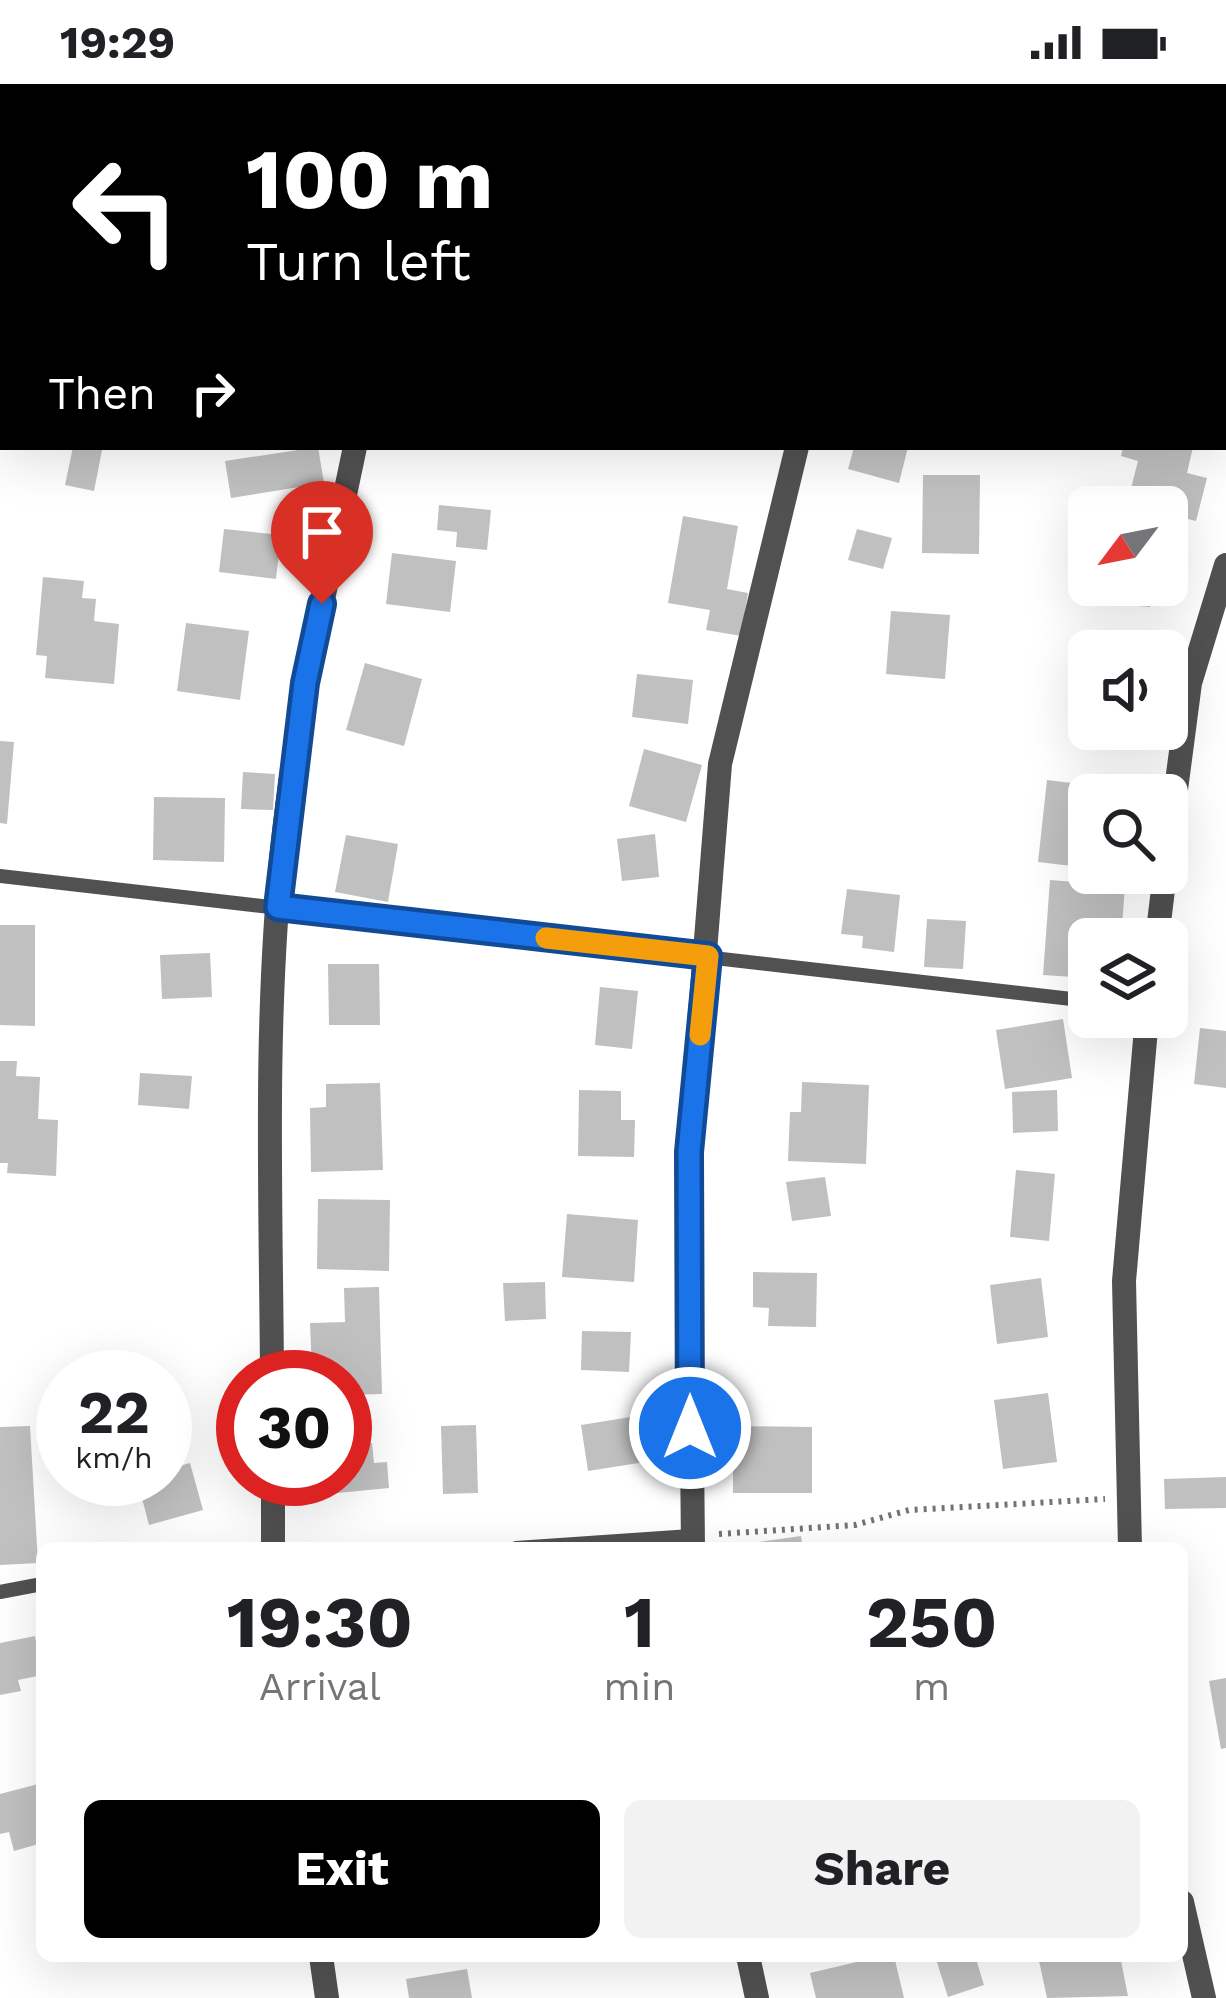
<!DOCTYPE html>
<html lang="en">
<head>
<meta charset="utf-8">
<style>
  body { margin:0; font-family:"Work Sans",sans-serif; background:#f2f2f2; color:#202124; height:100vh; display:flex; flex-direction:column; font-size:45px; white-space:nowrap }
  * { box-sizing:border-box; margin:0 }
  p { font-size:39px; color:#757577 }
  .icon { flex:none; width:66px; height:66px; fill:none; stroke:currentColor; stroke-width:2; stroke-linecap:round; stroke-linejoin:round }
  .map { position:relative; flex:1; overflow:hidden }
  .details { position:absolute; left:36px; top:1458px; width:1152px; height:420px; display:flex; flex-direction:column; background:#fff; border-radius:18px; box-shadow:0 12px 48px #0002 }
  .details>* { flex:none }
  .banner { position:absolute; left:0px; top:0px; width:1227px; height:366px; box-shadow:0 12px 48px #0002; background:#000; color:#fff; overflow:hidden }
  .needle { width:78px; rotate:238deg }
  .fabs { position:absolute; left:1068px; top:402px; display:grid; gap:24px }
  .fabs a { display:grid; place-items:center; width:120px; height:120px; border-radius:18px; background:#fff; box-shadow:0 12px 48px #0002; font-size:60px }
  .speed { position:absolute; left:36px; top:1266px; display:flex; gap:24px; font-size:60px; font-weight:700; text-align:center }
  .speed>* { display:grid; place-content:center; width:156px; height:156px; border-radius:50%; background:#fff; box-shadow:0 12px 48px #0002; line-height:1 }
  .speed small { font-size:30px; font-weight:400 }
  .speed .limit { border:18px solid #d22; background:#fff; color:#111 }
  .pin { position:absolute; display:grid; place-items:center; width:102px; height:102px; color:#fff; margin:-123px -51px; border-radius:50% 50% 50% 0; rotate:-45deg; box-shadow:0 0 12px #0007 }
  .pin .icon { rotate:45deg }
  .me { position:absolute; width:132px; margin:-66px; rotate:0deg; stroke-linejoin:round; filter:drop-shadow(0 0 9px #0008) }
  .turn { display:flex; align-items:center; gap:42px; height:252px; padding:0 48px; font-size:54px }
  .turn .icon { width:156px; height:156px; stroke-width:2.5 }
  .turn b { display:block; font-size:84px; line-height:102px }
  .then { display:flex; align-items:center; height:114px; padding:0 48px; background:#0003; gap:24px; font-size:45px }
  .eta { display:flex; justify-content:space-evenly; align-items:center; height:204px; text-align:center }
  .eta b { font-size:72px; font-weight:700; line-height:84px }
  .cta { display:flex; gap:24px; margin-top:auto; padding:24px 48px }
  .cta a { flex:1; height:138px; border-radius:18px; background:#000; color:#fff; font-size:48px; font-weight:700; line-height:138px; text-align:center }
  .cta a+a { background:#f2f2f2; color:#202124 }
  .status { display:flex; justify-content:space-between; align-items:center; height:84px; padding:0 60px; background:#fff; direction:ltr }
  .status svg { height:33px; fill:currentColor }
  .map>svg:first-child { display:block }
  .building { fill:#c0c0c0 }
  .lines { fill:none; stroke-linecap:round; stroke-linejoin:round }
  .path { stroke:#737373; stroke-width:6; stroke-dasharray:3 6; stroke-linecap:butt }
  .lane { stroke:#515151; stroke-width:14 }
  .street { stroke:#515151; stroke-width:24 }
  .route-casing { stroke:#114b97; stroke-width:30 }
  .route { stroke:#1a73e8; stroke-width:21 }
  .slow { stroke:#f59e0b; stroke-width:21 }
</style>
</head>
<body>
<div class="status"><b>19:29</b><svg viewBox="0 0 49 12"><path d="M0 12V9h3v3zM5 12V6h3v6zM10 12V3h3v9zM15 12V0h3v12zM26 1h20v11H26zM47 4h2v5h-2z"/></svg></div>
<div class="map">
<svg width="1226" height="1914" viewBox="0 0 1226 1914">
  <rect width="100%" height="100%" fill="#fff"/>
  <g class="building">
    <polygon points="73,363 102,366 94,407 65,401"/>
    <polygon points="318,363 324,399 231,414 225,377"/>
    <polygon points="854,363 908,363 899,399 848,385"/>
    <polygon points="1123,363 1193,363 1187,389 1207,394 1196,437 1167,430 1167,423 1127,420 1138,377 1121,372"/>
    <polygon points="923,391 980,391 979,470 922,469"/>
    <polygon points="439,421 491,426 487,466 456,463 457,448 437,446"/>
    <polygon points="683,432 738,442 727,505 748,509 741,552 706,546 710,526 668,519"/>
    <polygon points="224,445 281,451 276,495 219,488"/>
    <polygon points="857,445 892,454 883,485 848,476"/>
    <polygon points="392,469 456,477 450,528 386,520"/>
    <polygon points="43,493 84,497 82,514 96,515 94,537 119,540 114,600 45,594 47,572 36,571"/>
    <polygon points="1106,501 1152,501 1150,523 1105,519"/>
    <polygon points="891,527 950,531 945,595 886,590"/>
    <polygon points="186,539 249,547 240,616 177,607"/>
    <polygon points="365,579 422,595 404,662 346,646"/>
    <polygon points="637,590 693,596 688,640 632,633"/>
    <polygon points="0,657 14,658 7,740 0,739"/>
    <polygon points="644,665 702,681 686,738 629,722"/>
    <polygon points="243,688 275,690 273,726 241,725"/>
    <polygon points="1047,696 1105,703 1104,711 1089,711 1089,784 1038,778"/>
    <polygon points="154,713 225,714 224,778 153,776"/>
    <polygon points="655,750 659,793 622,797 617,755"/>
    <polygon points="346,751 398,760 388,818 335,808"/>
    <polygon points="1050,796 1125,802 1121,855 1089,855 1089,894 1043,891"/>
    <polygon points="847,805 900,811 894,868 862,864 863,852 841,850"/>
    <polygon points="927,835 966,837 963,885 924,883"/>
    <polygon points="0,841 35,841 35,942 0,941"/>
    <polygon points="210,869 212,913 162,915 160,871"/>
    <polygon points="328,880 379,880 380,941 329,941"/>
    <polygon points="600,903 638,907 632,965 595,961"/>
    <polygon points="1063,935 1072,994 1005,1005 996,946"/>
    <polygon points="1200,944 1226,947 1226,1004 1194,1000"/>
    <polygon points="0,977 17,977 16,992 40,993 38,1035 58,1036 56,1092 7,1089 8,1079 0,1079"/>
    <polygon points="140,989 192,992 189,1025 138,1021"/>
    <polygon points="802,998 869,1001 866,1080 788,1077 790,1028 801,1028"/>
    <polygon points="380,999 383,1086 311,1088 310,1024 326,1023 326,1000"/>
    <polygon points="579,1006 621,1007 621,1036 635,1036 634,1073 578,1072"/>
    <polygon points="1057,1006 1058,1047 1013,1049 1012,1008"/>
    <polygon points="1016,1086 1055,1090 1049,1157 1010,1153"/>
    <polygon points="825,1093 831,1132 792,1137 786,1098"/>
    <polygon points="318,1115 390,1116 389,1187 317,1185"/>
    <polygon points="567,1130 638,1136 634,1198 562,1193"/>
    <polygon points="753,1188 817,1189 816,1243 768,1242 769,1224 753,1223"/>
    <polygon points="1041,1194 1048,1253 997,1260 990,1201"/>
    <polygon points="545,1198 546,1235 505,1237 503,1199"/>
    <polygon points="379,1203 382,1310 345,1311 343,1286 312,1287 310,1239 345,1238 344,1204"/>
    <polygon points="582,1247 631,1248 629,1288 581,1286"/>
    <polygon points="1048,1309 1057,1378 1003,1385 994,1316"/>
    <polygon points="637,1332 645,1378 588,1387 581,1341"/>
    <polygon points="476,1341 478,1409 443,1410 441,1342"/>
    <polygon points="30,1342 38,1479 0,1481 0,1343"/>
    <polygon points="733,1342 812,1343 812,1409 733,1409"/>
    <polygon points="372,1359 374,1379 387,1378 389,1404 328,1410 327,1395 345,1395 345,1361"/>
    <polygon points="190,1379 203,1426 149,1441 137,1395 165,1395 165,1386"/>
    <polygon points="1226,1393 1226,1424 1165,1425 1164,1395"/>
    <polygon points="801,1452 803,1464 737,1464 737,1461"/>
    <polygon points="35,1552 42,1591 18,1596 21,1607 0,1611 0,1559"/>
    <polygon points="1226,1594 1226,1664 1221,1665 1209,1597"/>
    <polygon points="42,1699 42,1759 14,1767 9,1748 0,1750 0,1710"/>
    <polygon points="882,1872 894,1872 904,1914 816,1914 810,1889"/>
    <polygon points="935,1872 975,1872 984,1901 948,1913"/>
    <polygon points="1038,1872 1120,1872 1128,1912 1047,1914"/>
    <polygon points="467,1885 472,1914 409,1914 406,1895"/>
  </g>
  <g class="lines">
    <polyline class="path" points="719,1450 855,1441 909,1426 1105,1415"/>
    <g class="lane">
      <polyline points="0,792 1089,917"/>
      <polyline points="516,1464 691,1452"/>
      <polyline points="0,1508 42,1500"/>
    </g>
    <g class="street">
      <polyline points="662,0 667,3"/>
      <polyline points="101,3 102,0"/>
      <polyline points="470,3 471,0"/>
      <polyline points="0,283 3,275"/>
      <polyline points="1224,283 1226,284"/>
      <polyline points="1167,774 1190,599 1226,481"/>
      <polyline points="1157,855 1165,789"/>
      <path d="M272,1293C271,1117 264,941 282,766C296,630 327,497 355,363"/>
      <polyline points="273,1395 273,1464"/>
      <polyline points="693,1464 689,1068 720,680 797,363"/>
      <polyline points="1130,1464 1124,1197 1147,933"/>
      <polyline points="1182,1818 1204,1914"/>
      <polyline points="321,1872 327,1914"/>
      <polyline points="748,1872 757,1914"/>
    </g>
  </g>
  <g class="lines">
    <g class="route-casing">
      <polyline id="route" points="322,520 305,599 278,823 708,872 689,1068 690,1344"/>
    </g>
    <use href="#route" class="route"/>
    <polyline class="slow" points="546,854 708,872 700,951"/>
  </g>
</svg>
<div class="fabs">
<a><svg class="needle" viewBox="-14 -14 28 28"><path d="M0-13l5 13h-10z" fill="#e53935"/><path d="M0 13l5-13h-10z" fill="#757577"/></svg></a>
<a><svg class="icon" aria-label="sound" viewBox="0 0 24 24"><path d="M4 9h4l5-4v14l-5-4H4zM17 9q2 3 0 6"/></svg></a>
<a><svg class="icon" aria-label="search" viewBox="0 0 24 24"><circle cx="10" cy="10" r="6"/><path d="M15 15l6 6"/></svg></a>
<a><svg class="icon" aria-label="layers" viewBox="0 0 24 24"><path d="M12 4l9 5-9 5-9-5zM3 14l9 5 9-5"/></svg></a>
</div>
<div class="speed"><div>22<small>km/h</small></div><div class="limit">30</div></div>
<div class="pin" style="left:322px;top:520px;background:#d93025"><svg class="icon" aria-label="arrive" viewBox="0 0 24 24"><path d="M6 21V4h12l-3 4 3 4H6"/></svg></div>
<svg class="me" style="left:690px;top:1344px" viewBox="-20 -20 40 40"><circle r="17" fill="#1a73e8" stroke="#fff" stroke-width="3"/><path d="M0-11L8 9 0 5-8 9z" fill="#fff"/></svg>
<div class="banner">
<div class="turn"><svg class="icon" aria-label="left" viewBox="0 0 24 24"><path d="M17 20v-9H6M10 6l-5 5 5 5"/></svg><div><b>100 m</b>Turn left</div></div>
<div class="then">Then<svg class="icon" aria-label="right" viewBox="0 0 24 24"><path d="M7 20v-9h11M14 6l5 5-5 5"/></svg></div>
</div>
<section class="details">
<div class="eta">
<div><b>19:30</b><p>Arrival</p></div>
<div><b>1</b><p>min</p></div>
<div><b>250</b><p>m</p></div>
</div>
<div class="cta"><a>Exit</a><a>Share</a></div>
</section>
</div>
</body>
</html>
